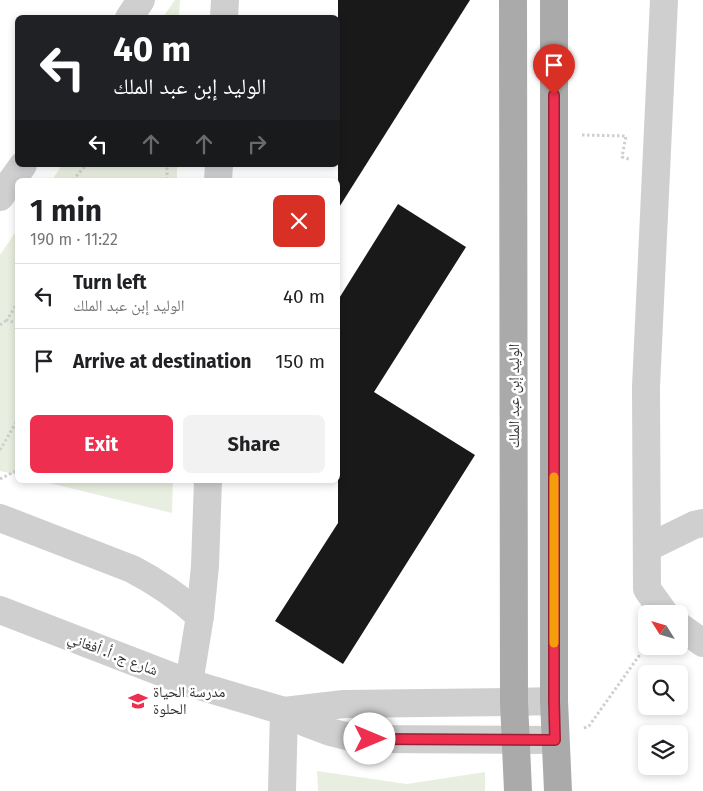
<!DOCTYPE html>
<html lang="en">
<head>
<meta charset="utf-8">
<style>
  body { margin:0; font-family:"Fira Sans","Noto Naskh Arabic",sans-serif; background:#f2f2f2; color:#202124; height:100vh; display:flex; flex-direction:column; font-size:19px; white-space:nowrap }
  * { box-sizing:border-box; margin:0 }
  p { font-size:16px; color:#757577 }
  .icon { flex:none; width:28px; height:28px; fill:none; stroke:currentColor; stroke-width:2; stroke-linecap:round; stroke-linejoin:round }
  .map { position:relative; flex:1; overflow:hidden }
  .drawer { position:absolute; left:15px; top:178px; width:325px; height:305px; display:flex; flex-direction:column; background:#fff; border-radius:8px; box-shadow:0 2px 8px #0003 }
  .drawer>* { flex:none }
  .banner { position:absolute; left:15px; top:15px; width:325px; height:152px; border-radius:8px; box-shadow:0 2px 8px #0003; background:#202124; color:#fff; overflow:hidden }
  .needle { width:32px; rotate:307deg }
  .controls { position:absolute; left:638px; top:605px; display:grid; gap:10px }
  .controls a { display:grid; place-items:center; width:50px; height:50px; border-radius:8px; background:#fff; box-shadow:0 2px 8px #0003; font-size:25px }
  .pin { position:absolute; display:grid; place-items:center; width:42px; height:42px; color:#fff; margin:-51px -21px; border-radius:50% 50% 50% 0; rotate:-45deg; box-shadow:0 0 5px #0007 }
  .pin .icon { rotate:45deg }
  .me { position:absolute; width:55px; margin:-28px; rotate:90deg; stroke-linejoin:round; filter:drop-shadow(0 0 4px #0008) }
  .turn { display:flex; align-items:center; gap:18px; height:105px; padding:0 15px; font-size:22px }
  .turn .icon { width:65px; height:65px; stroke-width:2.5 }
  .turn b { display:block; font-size:35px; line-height:42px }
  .lanes { display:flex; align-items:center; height:48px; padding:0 15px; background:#0003; justify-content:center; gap:25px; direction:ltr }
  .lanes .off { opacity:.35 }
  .round { display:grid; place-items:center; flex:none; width:52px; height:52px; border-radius:8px; background:#f2f2f2 }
  .headline { display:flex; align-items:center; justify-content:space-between; height:85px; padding:0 15px }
  h1 { font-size:30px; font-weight:700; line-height:38px }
  .primary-button { display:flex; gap:10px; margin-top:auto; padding:10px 15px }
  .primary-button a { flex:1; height:58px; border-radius:8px; background:#ee2f4f; color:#fff; font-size:20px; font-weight:700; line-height:58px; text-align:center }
  .primary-button a+a { background:#f2f2f2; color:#202124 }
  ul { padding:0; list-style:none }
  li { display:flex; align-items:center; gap:15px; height:65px; padding:0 15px; border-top:1px solid #e0e0e0 }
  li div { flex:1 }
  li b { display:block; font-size:19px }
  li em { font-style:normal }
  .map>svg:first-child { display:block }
  .green { fill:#e9efe0 }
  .building { fill:#191919 }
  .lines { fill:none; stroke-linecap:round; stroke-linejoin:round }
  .path { stroke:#cfcfcf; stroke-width:3; stroke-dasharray:2.5 2.5; stroke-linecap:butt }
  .minor { stroke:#cfcfcf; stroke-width:28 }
  .major { stroke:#aaa; stroke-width:28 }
  .route-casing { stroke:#9b1f33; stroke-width:12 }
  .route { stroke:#ee2f4f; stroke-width:9 }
  .slow { stroke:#f59e0b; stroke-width:9 }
  .labels { text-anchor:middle; stroke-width:5; stroke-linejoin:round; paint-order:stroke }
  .street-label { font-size:15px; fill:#323232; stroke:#fff }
  .poi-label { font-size:15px; fill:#323232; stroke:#fff; text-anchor:start }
</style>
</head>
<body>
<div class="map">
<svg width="703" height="791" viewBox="0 0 703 791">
  <rect width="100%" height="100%" fill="#fff"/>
  <g class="green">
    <polygon points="175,0 180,0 179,17 163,17"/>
    <polygon points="62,165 177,165 177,180 52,180"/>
    <polygon points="17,230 17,475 0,471 0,255"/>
    <polygon points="37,480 173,480 172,513"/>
    <polygon points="317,771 407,784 485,772 485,791 318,791"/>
  </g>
  <g class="building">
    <polygon points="338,0 470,0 338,209"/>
    <polygon points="398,204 466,247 374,392 475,455 343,664 275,621 338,523 338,300"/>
  </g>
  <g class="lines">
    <g class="path">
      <polyline points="582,135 626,136 622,157 629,159"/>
      <polyline points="73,180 86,165"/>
      <polyline points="167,180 167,165"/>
      <polyline points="18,302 7,320 18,324"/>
      <polyline points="0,325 7,320"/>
      <polyline points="0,450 18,419"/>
      <polyline points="0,479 18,470"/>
      <polyline points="584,728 589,726 646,646"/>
    </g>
    <g class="minor">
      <polyline points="664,0 646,387 647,589 665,614"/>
      <polyline points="129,18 141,0"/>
      <polyline points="224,18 225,0"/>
      <polyline points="218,180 219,165"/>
      <polyline points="0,197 23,165"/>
      <path d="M0,518L132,569C157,582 179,597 200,616"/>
      <polyline points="647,548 694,525 703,523"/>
      <polyline points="0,610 189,683 284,711 306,723 330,732 350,737 370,739 555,740"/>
      <polyline points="679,626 703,643"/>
      <polyline points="189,683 200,616 205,566 208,480"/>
      <polyline points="284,711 344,704 514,702 554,701"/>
      <polyline points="282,791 284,711"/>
    </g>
    <g class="major">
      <polyline points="513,0 514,702 518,791"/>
      <polyline points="554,0 554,701 558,791"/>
    </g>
  </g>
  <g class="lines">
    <g class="route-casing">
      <polyline id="route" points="370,739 555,740 554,701 554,95"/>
    </g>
    <use href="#route" class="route"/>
    <polyline class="slow" points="554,477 554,643"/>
  </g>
  <defs>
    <g id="school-bare" transform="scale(1.5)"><path d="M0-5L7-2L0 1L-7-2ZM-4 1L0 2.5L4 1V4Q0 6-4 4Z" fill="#ee2f4f" stroke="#fff" stroke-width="2.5" paint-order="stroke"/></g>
  </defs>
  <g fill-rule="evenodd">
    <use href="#school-bare" x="138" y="701"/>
  </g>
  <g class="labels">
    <g class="street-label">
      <text transform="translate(514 396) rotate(-90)" y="5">الوليد إبن عبد الملك</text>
      <text transform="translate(113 654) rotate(21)" y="5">شارع ج. أ. أفغاني</text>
    </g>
    <g class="poi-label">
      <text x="153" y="697">مدرسة الحياة<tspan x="153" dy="17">الحلوة</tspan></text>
    </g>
  </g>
</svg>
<div class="controls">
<a><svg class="needle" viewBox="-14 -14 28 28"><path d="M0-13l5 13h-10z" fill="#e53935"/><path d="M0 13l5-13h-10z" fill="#757577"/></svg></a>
<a><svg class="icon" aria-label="search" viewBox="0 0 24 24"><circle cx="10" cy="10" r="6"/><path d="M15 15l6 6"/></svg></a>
<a><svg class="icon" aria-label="layers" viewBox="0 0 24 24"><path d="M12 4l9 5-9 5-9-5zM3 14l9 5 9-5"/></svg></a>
</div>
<div class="pin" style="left:554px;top:95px;background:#d93025"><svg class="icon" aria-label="arrive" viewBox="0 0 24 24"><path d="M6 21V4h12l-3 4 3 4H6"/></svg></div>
<svg class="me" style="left:370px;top:739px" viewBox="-20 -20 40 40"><circle r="19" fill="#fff"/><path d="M0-13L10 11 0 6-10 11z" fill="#ee2f4f"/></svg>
<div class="banner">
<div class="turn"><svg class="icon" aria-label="left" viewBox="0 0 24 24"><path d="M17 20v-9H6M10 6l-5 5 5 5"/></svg><div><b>40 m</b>الوليد إبن عبد الملك</div></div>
<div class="lanes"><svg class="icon" aria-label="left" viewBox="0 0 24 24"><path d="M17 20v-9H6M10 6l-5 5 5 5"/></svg><svg class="icon off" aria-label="ahead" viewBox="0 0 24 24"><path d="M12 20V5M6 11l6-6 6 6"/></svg><svg class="icon off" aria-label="ahead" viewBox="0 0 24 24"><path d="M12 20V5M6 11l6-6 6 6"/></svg><svg class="icon off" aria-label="right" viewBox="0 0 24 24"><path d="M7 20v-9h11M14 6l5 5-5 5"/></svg></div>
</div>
<section class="drawer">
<div class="headline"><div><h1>1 min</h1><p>190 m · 11:22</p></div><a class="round" style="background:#d93025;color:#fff"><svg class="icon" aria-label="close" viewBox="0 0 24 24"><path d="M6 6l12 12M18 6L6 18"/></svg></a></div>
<ul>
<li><svg class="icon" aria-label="left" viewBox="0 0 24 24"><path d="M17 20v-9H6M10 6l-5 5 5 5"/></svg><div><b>Turn left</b><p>الوليد إبن عبد الملك</p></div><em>40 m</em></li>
<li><svg class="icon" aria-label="arrive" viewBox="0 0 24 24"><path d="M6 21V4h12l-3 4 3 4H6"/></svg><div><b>Arrive at destination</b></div><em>150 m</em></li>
</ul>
<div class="primary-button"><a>Exit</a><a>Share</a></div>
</section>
</div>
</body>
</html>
